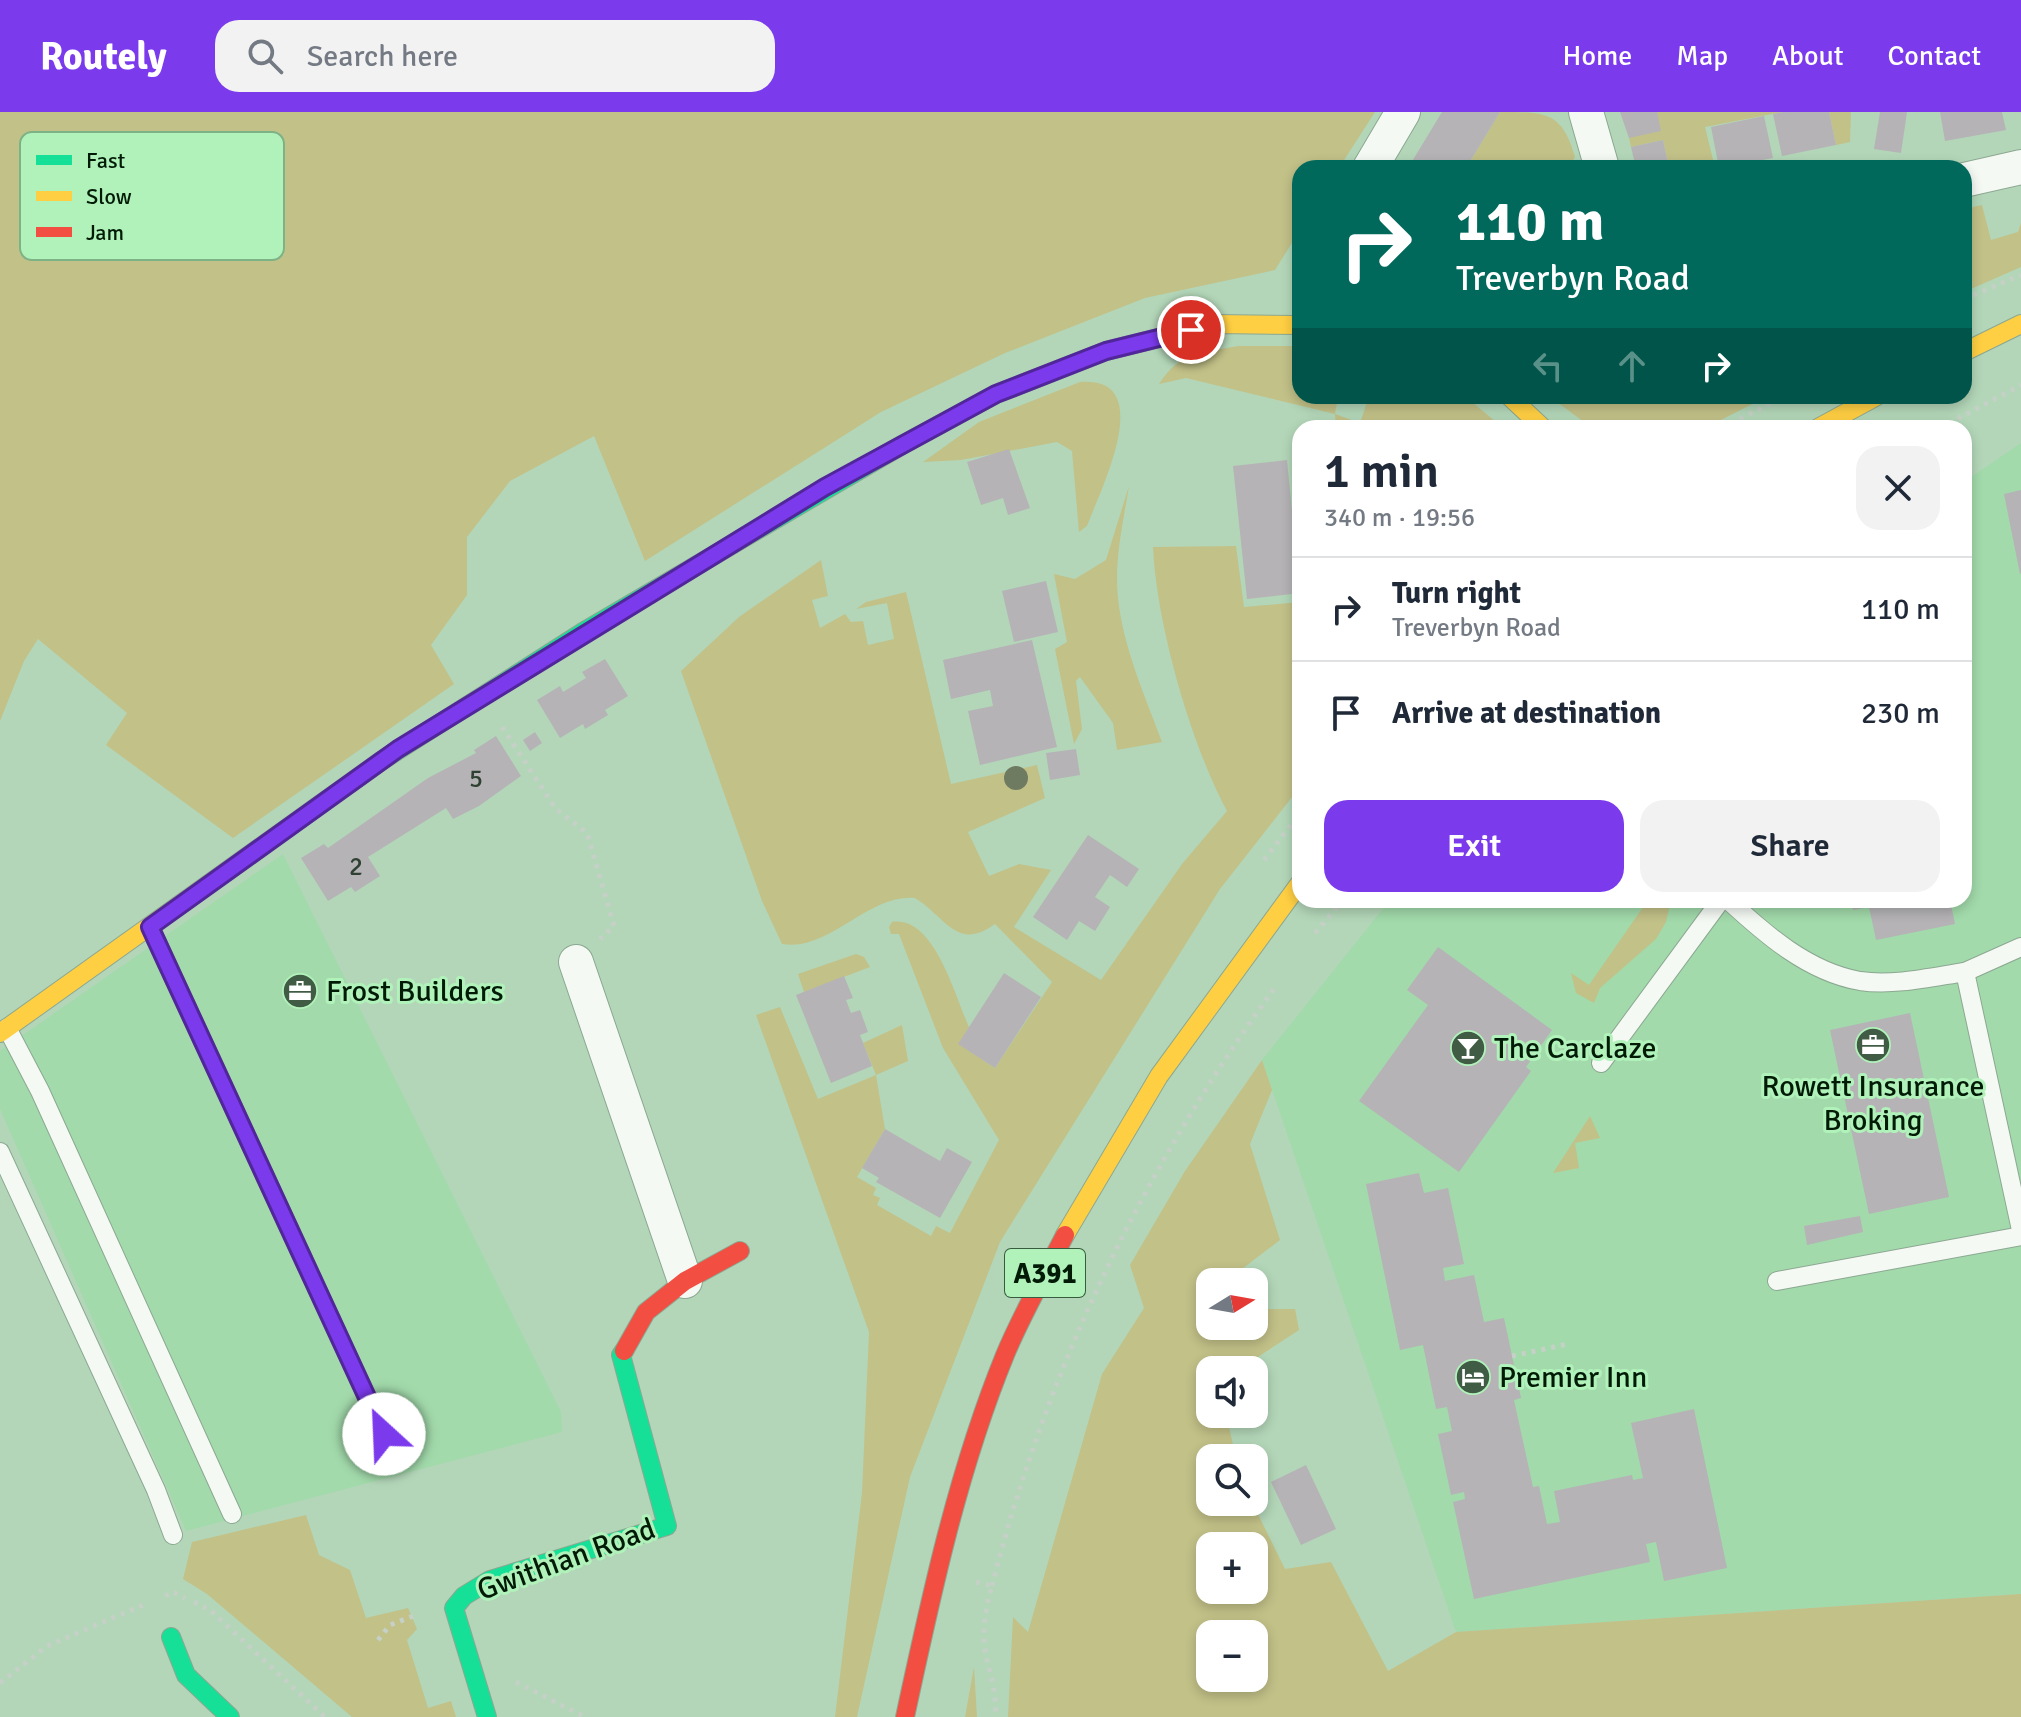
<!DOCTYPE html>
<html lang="en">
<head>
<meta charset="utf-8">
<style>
  body { margin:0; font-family:Signika,sans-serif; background:#f2f2f3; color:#1f2937; height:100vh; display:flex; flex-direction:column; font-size:30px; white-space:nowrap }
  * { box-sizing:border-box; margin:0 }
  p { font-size:26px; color:#747a83 }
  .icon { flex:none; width:44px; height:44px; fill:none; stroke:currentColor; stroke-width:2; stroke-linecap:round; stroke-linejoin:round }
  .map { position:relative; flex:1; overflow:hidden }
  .panel { position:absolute; left:1292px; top:308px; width:680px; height:488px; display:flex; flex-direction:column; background:#fff; border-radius:24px; box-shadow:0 4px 12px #0003 }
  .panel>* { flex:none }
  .hud { position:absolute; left:1292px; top:48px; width:680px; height:244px; border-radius:24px; box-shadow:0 4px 12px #0003; background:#00695c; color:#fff; overflow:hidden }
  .needle { width:52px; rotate:79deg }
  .buttons { position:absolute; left:1196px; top:1156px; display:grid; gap:16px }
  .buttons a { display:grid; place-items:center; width:72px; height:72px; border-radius:16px; background:#fff; box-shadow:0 4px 12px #0003; font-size:40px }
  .pin { position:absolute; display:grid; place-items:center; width:68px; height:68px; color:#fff; margin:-34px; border:4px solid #fff; border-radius:50%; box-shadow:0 2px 8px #0007 }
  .me { position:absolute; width:88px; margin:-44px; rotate:335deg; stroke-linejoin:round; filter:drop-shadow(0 0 6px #0008) }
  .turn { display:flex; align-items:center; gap:28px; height:168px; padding:0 32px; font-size:36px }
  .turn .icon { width:104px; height:104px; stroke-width:2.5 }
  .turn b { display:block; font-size:56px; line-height:68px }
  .lanes { display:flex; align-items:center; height:76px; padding:0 32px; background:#0003; justify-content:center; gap:40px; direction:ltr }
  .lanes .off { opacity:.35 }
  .round { display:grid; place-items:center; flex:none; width:84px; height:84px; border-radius:24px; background:#f2f2f3 }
  .head { display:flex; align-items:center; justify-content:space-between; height:136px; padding:0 32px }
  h1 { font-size:48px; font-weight:600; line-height:60px }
  .button { display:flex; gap:16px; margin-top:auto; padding:16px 32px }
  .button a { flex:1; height:92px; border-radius:24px; background:#7c3aed; color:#fff; font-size:32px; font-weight:600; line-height:92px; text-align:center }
  .button a+a { background:#f2f2f3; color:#1f2937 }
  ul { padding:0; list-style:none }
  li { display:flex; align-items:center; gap:24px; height:104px; padding:0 32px; border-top:2px solid #e0e1e3 }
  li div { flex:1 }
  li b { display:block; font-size:30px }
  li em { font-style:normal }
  header { display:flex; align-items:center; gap:48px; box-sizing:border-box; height:112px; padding:0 40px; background:#7c3aed; color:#fff }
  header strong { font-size:38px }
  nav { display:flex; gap:44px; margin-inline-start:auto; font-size:28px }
  .search { width:560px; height:72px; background:#f2f2f3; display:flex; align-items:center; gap:20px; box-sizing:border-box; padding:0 28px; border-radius:24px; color:#747a83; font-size:30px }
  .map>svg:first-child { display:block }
  .built { fill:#a2daab }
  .green { fill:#c2c188; fill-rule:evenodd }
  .building { fill:#b5b3b6 }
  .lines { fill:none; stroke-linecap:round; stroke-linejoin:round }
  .lane-casing { stroke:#8ca891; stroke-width:20 }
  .street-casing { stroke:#8ca891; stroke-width:36 }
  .fast-casing { stroke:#8ca891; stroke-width:20 }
  .slow-casing { stroke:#8ca891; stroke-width:20 }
  .jam-casing { stroke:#8ca891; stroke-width:20 }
  .path { stroke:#c5d0c6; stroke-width:5; stroke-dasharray:4 6; stroke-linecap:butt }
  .lane { stroke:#f4f9f4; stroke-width:18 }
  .street { stroke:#f4f9f4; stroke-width:34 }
  .fast { stroke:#16e098; stroke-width:18 }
  .slow { stroke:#ffcf43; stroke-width:18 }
  .jam { stroke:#f24e42; stroke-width:18 }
  .tree { fill:#6f7b61 }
  .route-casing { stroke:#51269a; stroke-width:20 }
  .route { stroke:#7c3aed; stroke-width:14 }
  .labels { text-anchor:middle; stroke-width:6; stroke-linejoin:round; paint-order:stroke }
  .number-label { font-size:26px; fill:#2f4133 }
  .shield { fill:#b1f2bb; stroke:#365c3d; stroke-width:2 }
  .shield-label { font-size:28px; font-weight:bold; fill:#021b07 }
  .poi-label { font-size:30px; fill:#021b07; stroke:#b1f2bb; text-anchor:start }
  .street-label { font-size:30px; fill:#021b07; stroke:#b1f2bb }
  .key { fill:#b1f2bb; stroke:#7cb285; stroke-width:2 }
  .key-label { font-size:22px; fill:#021b07 }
</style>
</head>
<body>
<header>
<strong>Routely</strong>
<div class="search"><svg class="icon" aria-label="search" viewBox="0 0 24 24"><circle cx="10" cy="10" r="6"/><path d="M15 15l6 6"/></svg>Search here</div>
<nav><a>Home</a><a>Map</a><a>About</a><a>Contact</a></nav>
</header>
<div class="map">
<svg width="2021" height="1605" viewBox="0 0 2021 1605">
  <rect width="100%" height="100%" fill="#b3d6b8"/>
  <g class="built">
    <polygon points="2021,331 2021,1482 1456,1520 1262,948 1390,788 1964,788 1964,370"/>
    <polygon points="283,742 561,1300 562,1320 186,1419 0,997 0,939"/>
  </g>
  <g class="green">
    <polygon points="0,0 1375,0 1339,56 1300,56 1300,118 1275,158 1145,186 1005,241 881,300 645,449 594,324 510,369 467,425 467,483 431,533 454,572 233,726 106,633 127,601 38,527 24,549 0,609"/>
    <path d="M1500,0C1547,0 1562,0 1575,45L1568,56H1542L1535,52L1532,56H1466Z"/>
    <polygon points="1657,0 1783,0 1705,15 1715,56 1669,56 1663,28 1631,35 1629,26"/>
    <polygon points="1829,0 1851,0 1850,30 1836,33"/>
    <polygon points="1982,93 1991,128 2018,120 2021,111 2021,155 1964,180 1964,129 1968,128 1964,97"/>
    <path d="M1238,234H1300V284H1338L1335,302L1360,311L1369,284H1465L1503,316H1336L1335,302L1186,266L1159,272C1180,239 1202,241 1238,234Z"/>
    <path d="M1080,270C1159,263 1100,379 1087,414L1079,420L1072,339L1057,330L961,348L923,350L979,310Z"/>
    <polygon points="1549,284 1768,284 1705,316 1592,316"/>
    <path d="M1129,374C1123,411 1114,449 1118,486C1123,535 1145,584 1162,630L1117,638L1113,611L1080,565L1076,569L1082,617L1074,632L1055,537L1067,530L1054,462L1075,467L1106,448Z"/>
    <path d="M1236,434L1244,495L1300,490V675L1220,777L1000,1130L910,1365L857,1605H835L862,1381L869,1220L756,903L780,895L818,987L876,963L863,931L902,913L908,949L876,963L885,1017L857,1065L876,1076L873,1083L880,1086L877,1093L931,1124L936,1114L950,1121L999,1028L943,936L899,822H891L889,815L892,810C934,803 955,884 969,915L959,932L995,956L1052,870L995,812C957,840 946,805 915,786C867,782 830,840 782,832L762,789L681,559L739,505L821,448L828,484L812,488L820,516L845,502L851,510L863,509L868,533L894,527L887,491L856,497L866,490L906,480L951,672L1037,653L1045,686L968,720L989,764L1019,752L1051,758L1014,815L1101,868L1182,752L1227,699C1191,633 1156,510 1153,435Z"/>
    <polygon points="1648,788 1671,788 1666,810 1656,827 1600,876 1594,891 1576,881 1571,861 1589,873"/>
    <polygon points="856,842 864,845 870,855 804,880 798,862"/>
    <path d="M1262,948L1272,978L1250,1032L1280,1128L1225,1170H1210V1214H1254V1197H1295L1299,1218L1238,1258H1210V1302H1226L1236,1346H1210V1390H1252L1285,1457L1331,1450L1388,1559L1456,1520L2021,1482V1605H1008L1013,1505L1028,1520L1102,1262L1144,1196L1130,1153L1185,1059ZM1210,1434H1254V1478H1210ZM1210,1522H1254V1566H1210Z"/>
    <polygon points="1590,1004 1600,1026 1575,1031 1579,1056 1553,1061"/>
    <polygon points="306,1403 319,1443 350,1458 366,1506 408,1496 417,1517 407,1528 428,1596 451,1589 456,1605 352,1605 207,1482 183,1467 192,1430"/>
    <polygon points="974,1555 977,1605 965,1605"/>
  </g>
  <g class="building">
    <polygon points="1442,0 1500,0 1466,56 1408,56"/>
    <polygon points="1620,0 1657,0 1661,19 1629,26"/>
    <polygon points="1783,0 1829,0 1836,33 1782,44 1773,2"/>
    <polygon points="1880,0 1907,0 1901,41 1874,37"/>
    <polygon points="1940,0 2002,0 2006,18 1945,29"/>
    <polygon points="1764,4 1773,46 1719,56 1711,15"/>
    <polygon points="1663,28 1669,56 1632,56 1635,52 1631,35"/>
    <polygon points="1009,337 1030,396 1008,403 1003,386 981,393 967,350"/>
    <polygon points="1287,348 1300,481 1247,487 1233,354"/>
    <polygon points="2021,378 2021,461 2020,462 2004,382"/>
    <polygon points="1046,469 1058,520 1014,530 1002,479"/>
    <polygon points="1032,528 1057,635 980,653 968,599 993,594 990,578 951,587 943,548"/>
    <polygon points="605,547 628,584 605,598 608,603 585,617 583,612 560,626 537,588 560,574 563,580 586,566 582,560"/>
    <polygon points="535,620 542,631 530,639 523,628"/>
    <polygon points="496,624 521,664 479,694 453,707 446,696 368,745 380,764 355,780 351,775 328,789 301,746 324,732 328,736 428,666 476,641 474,638"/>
    <polygon points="1076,637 1080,663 1050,668 1046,641"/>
    <polygon points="1088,723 1139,757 1127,775 1110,763 1095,785 1110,795 1095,819 1079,809 1067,828 1033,805"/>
    <polygon points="1851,788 1950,788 1955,812 1876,828 1869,795 1853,798"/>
    <polygon points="1438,835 1552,918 1526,955 1531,959 1459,1060 1359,989 1428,893 1407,878"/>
    <polygon points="1004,861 1041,885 995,956 958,932"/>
    <polygon points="844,864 853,886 846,888 851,901 860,898 868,920 860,923 872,954 831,971 796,883"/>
    <polygon points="1910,901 1949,1085 1869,1102 1830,918"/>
    <polygon points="885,1017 940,1049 947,1036 972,1050 940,1106 876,1070 879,1066 862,1056"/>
    <polygon points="1419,1061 1424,1081 1448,1076 1464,1152 1443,1156 1445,1169 1474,1163 1484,1210 1504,1206 1521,1286 1514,1288 1533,1375 1539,1374 1547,1412 1560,1410 1554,1379 1632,1363 1633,1368 1643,1366 1631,1311 1694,1297 1727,1456 1664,1469 1656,1430 1646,1432 1650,1450 1474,1487 1453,1390 1465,1387 1464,1380 1451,1383 1438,1322 1452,1319 1447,1295 1436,1297 1423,1233 1400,1238 1366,1072"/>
    <polygon points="1860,1104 1863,1120 1807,1133 1804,1114"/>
    <polygon points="1306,1353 1336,1417 1301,1433 1271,1370"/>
  </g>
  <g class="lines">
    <g class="lane-casing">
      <g id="lane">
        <path d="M1728,788C1765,822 1808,860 1860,869C1894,874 1932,865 1965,860L2021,1118"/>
        <polyline points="150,815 384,1322"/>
        <polyline points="1965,860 2021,835"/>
        <polyline points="7,916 40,979 232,1402"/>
        <polyline points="1601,951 1721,788"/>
        <polyline points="0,1040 156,1378 173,1423"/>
        <polyline points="1777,1169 2021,1124"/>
      </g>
    </g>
    <g class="street-casing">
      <g id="street">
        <polyline points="1586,0 1602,56"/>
        <polyline points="1370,56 1403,0"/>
        <polyline points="1964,68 2021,55"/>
        <polyline points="576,850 685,1169"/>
      </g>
    </g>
    <g class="fast-casing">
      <g id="fast">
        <polyline points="381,649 583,520 902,333"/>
        <polyline points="171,1525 186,1563 230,1605"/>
        <polyline points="487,1605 454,1496 464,1484 490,1468 667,1414 621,1243 624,1239"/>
      </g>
    </g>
    <g class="slow-casing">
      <g id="slow">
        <polyline points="1964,240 2021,212"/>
        <polyline points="1509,284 1543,316"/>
        <polyline points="1818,316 1877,284"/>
        <polyline points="902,333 996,282 1106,239 1215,212 1300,213"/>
        <polyline points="0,921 381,649"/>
        <polyline points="1065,1123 1159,964 1300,771"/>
      </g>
    </g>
    <g class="jam-casing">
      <g id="jam">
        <polyline points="624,1239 646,1200 685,1169 740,1139"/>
        <path d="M905,1605C931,1484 958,1358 1005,1243C1022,1202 1045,1162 1065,1123"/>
      </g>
    </g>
    <g class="path">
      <polyline points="1964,187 2021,163"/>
      <polyline points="1722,316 1785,284"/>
      <polyline points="1940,316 2021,273"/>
      <polyline points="502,615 556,697 587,721 614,814 600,827"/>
      <polyline points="1264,748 1300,701"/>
      <polyline points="1315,821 1343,788"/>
      <polyline points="1512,1244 1568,1232"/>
      <path d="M976,1470L992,1474C986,1496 981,1519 986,1543C990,1563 998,1584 995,1605"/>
      <path d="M992,1474C1048,1254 1143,1057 1276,874"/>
      <polyline points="165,1484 173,1480 185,1486"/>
      <polyline points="194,1490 210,1498 325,1605"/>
      <polyline points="378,1528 390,1513 416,1503"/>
      <polyline points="516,1570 585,1605"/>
      <polyline points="0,1571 47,1534 148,1491"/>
    </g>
    <use href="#lane" class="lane"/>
    <use href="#street" class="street"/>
    <use href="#fast" class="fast"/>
    <use href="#slow" class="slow"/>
    <use href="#jam" class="jam"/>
  </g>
  <circle class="tree" cx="1016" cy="666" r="12"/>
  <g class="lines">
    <g class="route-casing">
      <polyline id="route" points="384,1322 150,815 398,637 825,375 996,282 1106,239 1191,218"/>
    </g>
    <use href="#route" class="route"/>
  </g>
  <defs>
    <g id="office-disc" transform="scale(1.8)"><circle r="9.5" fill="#405c45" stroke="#b1f2bb"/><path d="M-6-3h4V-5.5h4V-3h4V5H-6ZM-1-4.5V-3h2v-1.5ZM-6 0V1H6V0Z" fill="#fff"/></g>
    <g id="bar-disc" transform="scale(1.8)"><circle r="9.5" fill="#405c45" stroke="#b1f2bb"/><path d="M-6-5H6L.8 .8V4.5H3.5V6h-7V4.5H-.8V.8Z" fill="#fff"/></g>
    <g id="hotel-disc" transform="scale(1.8)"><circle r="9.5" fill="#405c45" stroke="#b1f2bb"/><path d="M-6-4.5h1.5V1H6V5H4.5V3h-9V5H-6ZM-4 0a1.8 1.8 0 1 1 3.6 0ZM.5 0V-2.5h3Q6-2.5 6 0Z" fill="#fff"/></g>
  </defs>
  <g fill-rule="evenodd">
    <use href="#office-disc" x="300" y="879"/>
    <use href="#office-disc" x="1873" y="933"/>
    <use href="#bar-disc" x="1468" y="936"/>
    <use href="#hotel-disc" x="1473" y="1265"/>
  </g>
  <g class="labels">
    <g class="number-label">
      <text x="476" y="675">5</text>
      <text x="356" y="763">2</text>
    </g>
    <rect class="shield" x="1005" y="1137" width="80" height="48" rx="6"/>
    <g class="shield-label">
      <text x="1045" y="1171">A391</text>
    </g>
    <g class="poi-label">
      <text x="326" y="889">Frost Builders</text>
      <text x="1494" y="946">The Carclaze</text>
      <text x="1873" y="984" text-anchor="middle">Rowett Insurance<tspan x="1873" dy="34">Broking</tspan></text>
      <text x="1499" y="1275">Premier Inn</text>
    </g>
    <g class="street-label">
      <text transform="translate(566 1447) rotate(-20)" y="10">Gwithian Road</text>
    </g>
  </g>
  <rect x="20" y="20" width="264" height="128" rx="12" class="key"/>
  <rect x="36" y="43" width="36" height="10" fill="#16e098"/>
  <rect x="36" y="79" width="36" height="10" fill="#ffcf43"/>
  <rect x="36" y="115" width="36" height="10" fill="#f24e42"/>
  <g class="key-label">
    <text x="86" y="56">Fast</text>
    <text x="86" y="92">Slow</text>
    <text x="86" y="128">Jam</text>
  </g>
</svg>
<div class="buttons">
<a><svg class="needle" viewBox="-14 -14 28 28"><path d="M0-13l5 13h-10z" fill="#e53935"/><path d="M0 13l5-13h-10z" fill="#747a83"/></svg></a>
<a><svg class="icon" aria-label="sound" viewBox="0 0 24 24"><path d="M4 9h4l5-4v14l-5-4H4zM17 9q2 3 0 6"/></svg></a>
<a><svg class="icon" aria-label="search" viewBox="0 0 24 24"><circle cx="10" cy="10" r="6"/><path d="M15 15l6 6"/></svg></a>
<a>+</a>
<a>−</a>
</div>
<div class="pin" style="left:1191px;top:218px;background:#d93025"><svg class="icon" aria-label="arrive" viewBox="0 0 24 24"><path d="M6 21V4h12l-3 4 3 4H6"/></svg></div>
<svg class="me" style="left:384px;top:1322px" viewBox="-20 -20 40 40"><circle r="19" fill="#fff"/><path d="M0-13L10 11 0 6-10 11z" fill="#7c3aed"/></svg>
<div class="hud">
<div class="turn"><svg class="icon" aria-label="right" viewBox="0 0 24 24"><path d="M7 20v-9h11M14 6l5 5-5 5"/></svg><div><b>110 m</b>Treverbyn Road</div></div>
<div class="lanes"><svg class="icon off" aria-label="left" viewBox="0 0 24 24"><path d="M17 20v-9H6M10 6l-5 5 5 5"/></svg><svg class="icon off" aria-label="ahead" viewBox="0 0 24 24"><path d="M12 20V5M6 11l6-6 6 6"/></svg><svg class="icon" aria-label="right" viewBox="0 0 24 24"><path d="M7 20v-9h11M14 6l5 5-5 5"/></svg></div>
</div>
<section class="panel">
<div class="head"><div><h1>1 min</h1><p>340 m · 19:56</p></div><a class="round"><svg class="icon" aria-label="close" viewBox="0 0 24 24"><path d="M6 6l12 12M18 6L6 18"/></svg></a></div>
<ul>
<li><svg class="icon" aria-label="right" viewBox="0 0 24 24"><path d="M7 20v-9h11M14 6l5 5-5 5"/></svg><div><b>Turn right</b><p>Treverbyn Road</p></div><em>110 m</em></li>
<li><svg class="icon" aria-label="arrive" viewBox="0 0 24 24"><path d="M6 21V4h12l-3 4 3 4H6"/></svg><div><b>Arrive at destination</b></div><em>230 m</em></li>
</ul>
<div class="button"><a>Exit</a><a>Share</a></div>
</section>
</div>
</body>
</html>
